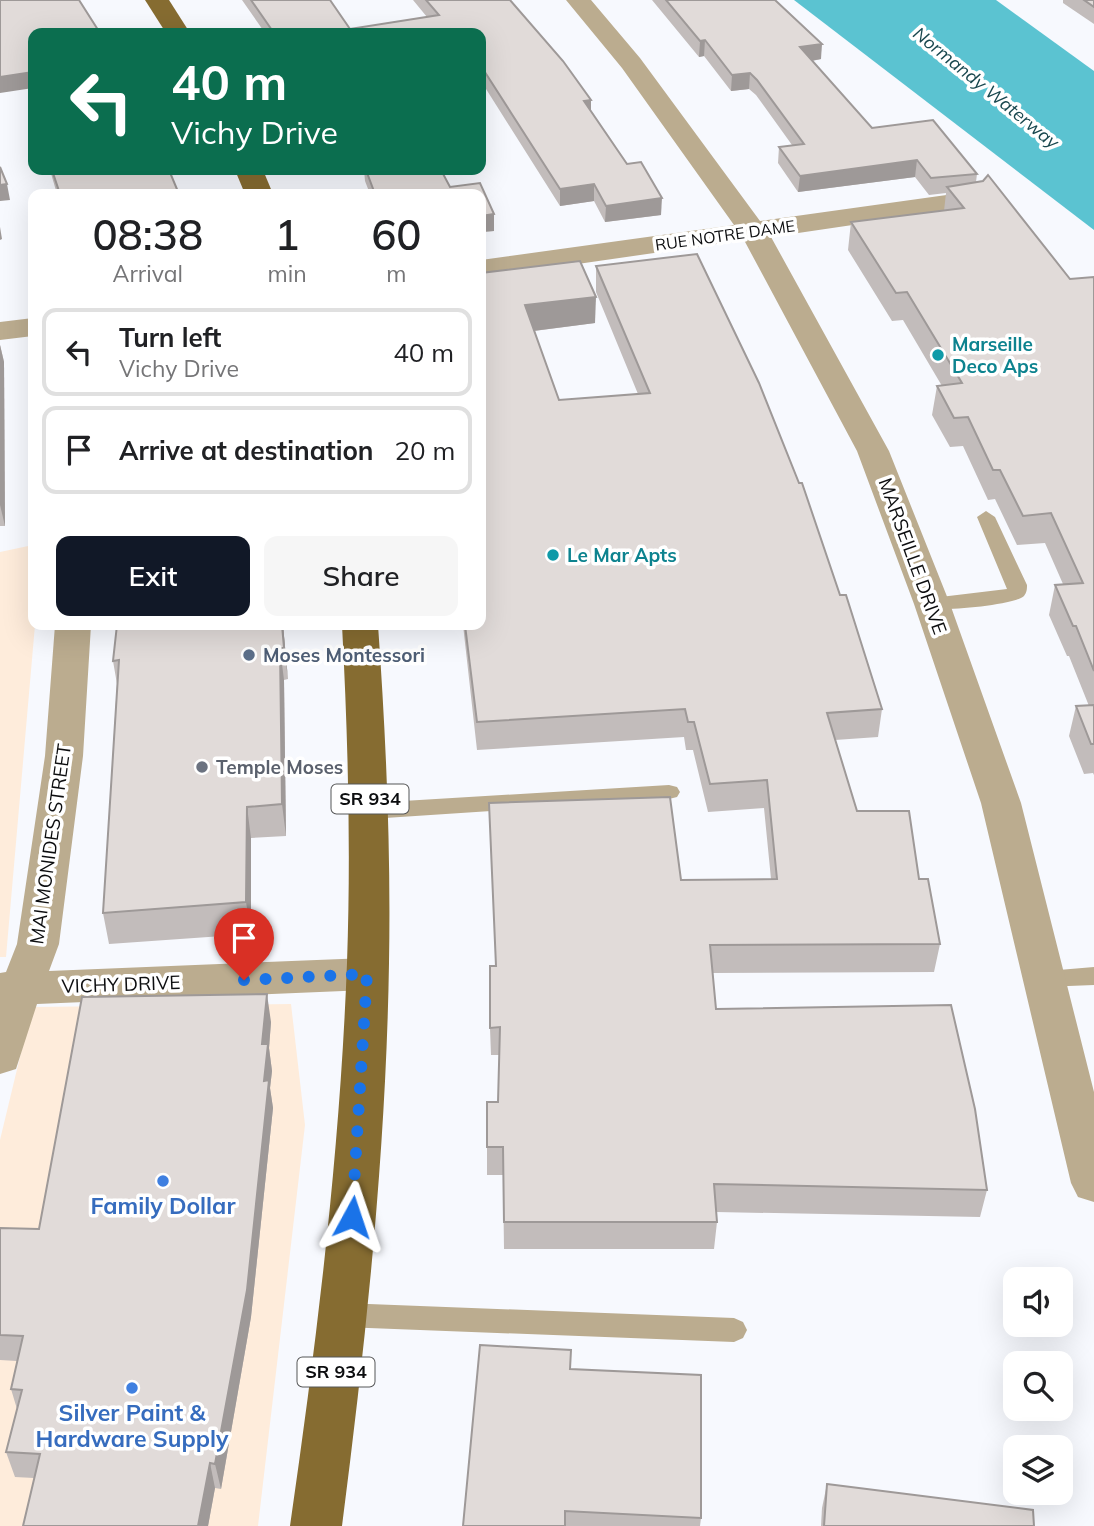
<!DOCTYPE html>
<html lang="en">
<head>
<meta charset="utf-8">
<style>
  body { margin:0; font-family:Mulish,sans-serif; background:#f6f6f6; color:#202124; height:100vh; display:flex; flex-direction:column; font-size:26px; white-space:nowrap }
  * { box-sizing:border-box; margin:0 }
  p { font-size:23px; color:#757577 }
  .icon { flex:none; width:38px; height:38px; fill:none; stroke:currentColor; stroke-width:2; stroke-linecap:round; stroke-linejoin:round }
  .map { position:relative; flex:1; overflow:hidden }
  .panel { position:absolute; left:28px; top:189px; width:458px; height:441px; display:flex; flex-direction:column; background:#fff; border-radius:14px; box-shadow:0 7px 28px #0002 }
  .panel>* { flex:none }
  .banner { position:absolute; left:28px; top:28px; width:458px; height:147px; border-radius:14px; box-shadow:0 7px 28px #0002; background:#0b6e4f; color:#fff; overflow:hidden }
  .tools { position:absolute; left:1003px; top:1267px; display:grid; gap:14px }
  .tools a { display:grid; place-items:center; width:70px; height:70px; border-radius:14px; background:#fff; box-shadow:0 7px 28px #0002; font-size:35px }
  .pin { position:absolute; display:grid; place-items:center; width:60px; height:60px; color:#fff; margin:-72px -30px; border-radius:50% 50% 50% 0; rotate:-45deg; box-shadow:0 0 7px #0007 }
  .pin .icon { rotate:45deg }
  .me { position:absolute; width:77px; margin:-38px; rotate:5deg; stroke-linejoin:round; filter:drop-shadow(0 0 5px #0008) }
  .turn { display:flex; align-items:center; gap:24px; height:147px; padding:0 28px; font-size:32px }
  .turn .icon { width:91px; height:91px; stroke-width:2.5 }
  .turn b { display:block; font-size:49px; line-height:60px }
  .eta { display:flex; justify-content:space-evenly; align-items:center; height:119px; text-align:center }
  .eta b { font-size:42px; font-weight:600; line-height:49px }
  .action { display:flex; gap:14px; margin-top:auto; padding:14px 28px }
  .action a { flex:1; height:80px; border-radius:14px; background:#111827; color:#fff; font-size:28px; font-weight:600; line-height:80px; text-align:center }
  .action a+a { background:#f6f6f6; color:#202124 }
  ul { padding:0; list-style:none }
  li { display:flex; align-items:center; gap:21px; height:88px; margin:0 14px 10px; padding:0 14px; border:4px solid #e0e0e0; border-radius:14px }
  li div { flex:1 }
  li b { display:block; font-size:26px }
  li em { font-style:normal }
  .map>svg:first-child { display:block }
  .commercial { fill:#feecdb }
  .water { fill:#5bc3d1 }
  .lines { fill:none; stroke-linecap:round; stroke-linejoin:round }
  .service { fill:#bbac8f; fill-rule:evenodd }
  .minor { fill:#bbac8f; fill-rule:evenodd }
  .primary { fill:#866c31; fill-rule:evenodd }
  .wall { fill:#c2bcbb }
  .shaded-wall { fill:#9e9998 }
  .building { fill:#e1dbd9; stroke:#9e9998; stroke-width:2 }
  .route { stroke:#1a73e8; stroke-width:12; stroke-dasharray:0 21.6 }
  .culture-dot { fill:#0f9aa8; stroke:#fff; stroke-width:2.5 }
  .service-dot { fill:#5c6f8a; stroke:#fff; stroke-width:2.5 }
  .worship-dot { fill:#6b7280; stroke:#fff; stroke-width:2.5 }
  .shop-dot { fill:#3f7fe0; stroke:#fff; stroke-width:2.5 }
  .labels { text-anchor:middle; stroke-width:7; stroke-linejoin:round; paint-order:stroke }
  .far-street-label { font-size:16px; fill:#0c0d0f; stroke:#fff }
  .far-water-label { font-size:18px; font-style:italic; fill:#18474e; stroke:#fff }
  .shield { fill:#fff; stroke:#555657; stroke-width:2 }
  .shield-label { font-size:18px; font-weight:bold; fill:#0c0d0f }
  .culture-label { font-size:19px; font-weight:bold; fill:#0d838f; stroke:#fff; text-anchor:start }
  .street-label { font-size:19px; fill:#0c0d0f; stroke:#fff }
  .service-label { font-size:19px; font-weight:bold; fill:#4e5e75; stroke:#fff; text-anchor:start }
  .worship-label { font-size:19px; font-weight:bold; fill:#5b616d; stroke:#fff; text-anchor:start }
  .near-shop-label { font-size:23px; font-weight:bold; fill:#366cbe; stroke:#fff }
</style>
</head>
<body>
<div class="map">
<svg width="1094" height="1526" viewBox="0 0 1094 1526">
  <rect width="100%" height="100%" fill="#f7f9fe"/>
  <g class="commercial">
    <polygon points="33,545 35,625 6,957 0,957 0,552"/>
    <polygon points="291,1004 305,1125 258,1526 0,1526 0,1140 32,1007"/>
  </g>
  <polygon class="water" points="794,0 996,0 1094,71 1094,230"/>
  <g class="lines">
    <g class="service">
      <path d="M986,511L995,517L1027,585C1027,589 1027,592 1024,596C1015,605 938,612 925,608L922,604L932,598L1007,589L977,517Z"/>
      <polygon points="669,785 677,787 680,792 677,797 669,799 370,819 362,816 359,811 362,806 370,803"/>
      <polygon points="1094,967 1094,985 1043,987 1035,984 1031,978 1035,972"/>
      <polygon points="343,1303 734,1318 743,1322 747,1330 743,1338 734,1342 343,1327 334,1323 330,1315 334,1307"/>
    </g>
    <g class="minor">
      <polygon points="566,0 591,0 640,58 760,221 968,192 978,194 982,200 978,206 968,208 771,237 889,451 950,604 1021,803 1094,1092 1094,1202 1078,1197 1071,1183 981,803 914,604 857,451 744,240 481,278 481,260 734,225 622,68"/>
      <polygon points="33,318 33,336 0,340 0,322"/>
      <polygon points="55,625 91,625 83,756 59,944 49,971 367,958 382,963 388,974 382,985 367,990 37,1004 16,1069 0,1074 0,973 6,972 17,944 45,756"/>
    </g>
    <g class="primary">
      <polygon points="145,0 169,0 190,33 166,33"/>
      <polygon points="235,170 263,170 273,194 245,194"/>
      <path d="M342,625H378C386,738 391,850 389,963C386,1152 366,1339 342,1526H290C317,1339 340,1152 347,963C351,850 348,738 342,625Z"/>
    </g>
  </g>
  <g class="wall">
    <polygon points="242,0 330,0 350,29 427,17 413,0 510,0 591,111 661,215 605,222 594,201 560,206 481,81 481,33 265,33"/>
    <polygon points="652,0 775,0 821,59 812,61 872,128 977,174 976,182 1070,279 1094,277 1094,775 1093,773 1084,774 1069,736 1076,706 1089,706 1069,656 1067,656 1049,615 1055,585 1063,584 1045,543 1017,545 995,499 988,500 963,446 950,447 932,415 937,386 942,386 903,320 892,321 848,250 851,222 944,211 946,193 929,195 915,177 798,192 778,163 779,147 792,145 756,95 749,89 731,91 704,56 699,57"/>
    <polygon points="1063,0 1094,0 1094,24 1063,3"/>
    <polygon points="50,170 169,170 179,194 57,194"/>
    <polygon points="364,170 441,170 450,187 480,183 494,214 494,231 481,232 481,194 370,194 365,181"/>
    <polygon points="596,266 840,595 882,709 878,737 835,740 857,811 919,879 940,944 934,972 712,973 716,1009 987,1190 980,1217 716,1212 717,1222 714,1249 504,1249 503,1175 487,1175 487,1147 498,1102 499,1055 491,1055 490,1028 496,966 490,832 681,880 771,879 764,808 708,812 693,750 686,750 684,737 477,750 463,625 481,625 481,273 595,323 534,331 559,400 638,394 596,292"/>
    <polygon points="0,345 4,362 5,526 0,526"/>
    <polygon points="117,625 283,625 288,679 284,680 286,836 251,838 251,934 109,944 103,913 117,684 113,661"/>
    <polygon points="271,1022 269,1048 272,1071 270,1088 273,1108 251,1317 221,1489 215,1488 208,1526 23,1526 34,1478 15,1477 6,1452 17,1409 11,1389 17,1361 0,1360 0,1228 39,1229"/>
    <polygon points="571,1350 571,1369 701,1518 700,1526 463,1526"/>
    <polygon points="827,1484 1034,1526 821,1526 822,1508"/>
  </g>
  <g class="shaded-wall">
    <polygon points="705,40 704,56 699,57 700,41"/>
    <polygon points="822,44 821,59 799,63 800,47"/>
    <polygon points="33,72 33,88 0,93 0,77"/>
    <polygon points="750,73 749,89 731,91 732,75"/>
    <polygon points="591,100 591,116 584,101"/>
    <polygon points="917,160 915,177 798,192 800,176"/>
    <polygon points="7,184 10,200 0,201 0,185"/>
    <polygon points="594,184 594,201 560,206 560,189"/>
    <polygon points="662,198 661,215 605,222 606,206"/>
    <polygon points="494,214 494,231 481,232 481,216"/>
    <polygon points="0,227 2,239 0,240"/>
    <polygon points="596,297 595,323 525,332 525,305"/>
    <polygon points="0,345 4,362 5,526 0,505"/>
    <polygon points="282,625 283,625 288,679 284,648"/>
    <polygon points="280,648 284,680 286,836 282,804"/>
    <polygon points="247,807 251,838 251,934 246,902"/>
    <polygon points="267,994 271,1022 269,1048 272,1071 270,1088 273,1108 251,1317 221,1489 215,1464 264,1081 262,1044"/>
    <polygon points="210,1463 215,1488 208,1526 198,1526"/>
  </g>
  <g class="building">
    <polygon points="0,0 79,0 100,33 33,33 33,72 0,77"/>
    <polygon points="251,0 330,0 350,29 439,15 426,0 510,0 563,61 591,100 584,101 627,164 641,162 662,198 606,206 594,184 560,189 481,66 481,33 274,33"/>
    <polygon points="666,0 775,0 822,44 800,47 872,128 933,120 977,174 931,178 917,160 800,176 779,147 804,144 757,80 750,73 732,75 705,40 700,41"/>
    <polygon points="1084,0 1094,0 1094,7"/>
    <polygon points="0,167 7,184 0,185"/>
    <polygon points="52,170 169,170 179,194 60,194"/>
    <polygon points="366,170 441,170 450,187 480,183 494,214 481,216 481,194 375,194"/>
    <polygon points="988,175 1070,279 1094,277 1094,671 1076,626 1073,626 1055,585 1083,583 1051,513 1023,516 1000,470 993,470 968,417 954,418 937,386 962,383 907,292 896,293 851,222 964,208 947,187 983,181"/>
    <polygon points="697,254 759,383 799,483 802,483 840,595 846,595 882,709 827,713 857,811 909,811 919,879 928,879 940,944 710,945 716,1009 951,1005 975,1109 987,1190 714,1184 717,1222 504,1222 503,1147 487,1147 487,1102 498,1102 500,1027 490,1028 490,966 496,966 489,803 670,797 681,880 777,879 767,780 710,784 694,722 688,722 685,709 477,722 465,625 481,625 481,273 580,261 596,297 525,305 559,400 650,393 596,266"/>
    <polygon points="117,625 282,625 284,648 280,648 282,804 247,807 246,902 103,913 119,660 113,661"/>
    <polygon points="1094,705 1094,744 1091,744 1076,706"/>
    <polygon points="267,994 262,1044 268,1044 264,1081 269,1080 247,1290 215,1464 210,1463 198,1526 23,1526 40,1454 6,1452 22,1390 11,1389 23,1336 0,1335 0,1228 39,1229 82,997"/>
    <polygon points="480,1345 571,1350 570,1369 701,1375 701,1518 565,1511 565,1526 463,1526"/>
    <polygon points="827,1484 1033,1510 1034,1526 824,1526"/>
  </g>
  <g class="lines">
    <polyline class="route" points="244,980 367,974 352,1217"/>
  </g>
  <g class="culture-dot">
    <circle cx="938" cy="355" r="7"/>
    <circle cx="553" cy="555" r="7"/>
  </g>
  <circle class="service-dot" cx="249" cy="655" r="7"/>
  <circle class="worship-dot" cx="202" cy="767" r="7"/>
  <g class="shop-dot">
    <circle cx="163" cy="1181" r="7"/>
    <circle cx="132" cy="1388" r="7"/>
  </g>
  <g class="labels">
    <g class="far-street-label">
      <text transform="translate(725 235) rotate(-8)" y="6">RUE NOTRE DAME</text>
    </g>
    <g class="far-water-label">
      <text transform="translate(986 88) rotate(39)" y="6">Normandy Waterway</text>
    </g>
    <g class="shield">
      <rect x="331.5" y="784.5" width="77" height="29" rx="5"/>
      <rect x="297.5" y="1357.5" width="77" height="29" rx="5"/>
    </g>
    <g class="shield-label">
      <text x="370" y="805">SR 934</text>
      <text x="336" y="1378">SR 934</text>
    </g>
    <g class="culture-label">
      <text x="952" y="351">Marseille<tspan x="952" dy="22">Deco Aps</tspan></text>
      <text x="567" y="562">Le Mar Apts</text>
    </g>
    <g class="street-label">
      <text transform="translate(913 556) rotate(70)" y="7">MARSEILLE DRIVE</text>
      <text transform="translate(50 844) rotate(-82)" y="7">MAI MONIDES STREET</text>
      <text transform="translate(121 984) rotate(-2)" y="7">VICHY DRIVE</text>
    </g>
    <g class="service-label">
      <text x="263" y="662">Moses Montessori</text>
    </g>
    <g class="worship-label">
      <text x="216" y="774">Temple Moses</text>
    </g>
    <g class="near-shop-label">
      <text x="163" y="1214">Family Dollar</text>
      <text x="132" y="1421">Silver Paint &amp;<tspan x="132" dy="26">Hardware Supply</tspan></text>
    </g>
  </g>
</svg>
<div class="tools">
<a><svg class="icon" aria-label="sound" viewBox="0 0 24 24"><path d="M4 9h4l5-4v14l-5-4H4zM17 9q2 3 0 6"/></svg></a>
<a><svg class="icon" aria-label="search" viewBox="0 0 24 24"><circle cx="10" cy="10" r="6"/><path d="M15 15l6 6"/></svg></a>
<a><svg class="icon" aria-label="layers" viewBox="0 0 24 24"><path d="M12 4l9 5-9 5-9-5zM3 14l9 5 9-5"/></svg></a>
</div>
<div class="pin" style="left:244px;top:980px;background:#d93025"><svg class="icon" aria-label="arrive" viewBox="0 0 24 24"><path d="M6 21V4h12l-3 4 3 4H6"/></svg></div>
<svg class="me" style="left:352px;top:1217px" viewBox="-20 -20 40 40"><path d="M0-17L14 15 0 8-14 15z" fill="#1a73e8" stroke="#fff" stroke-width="4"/></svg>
<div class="banner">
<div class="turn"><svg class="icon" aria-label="left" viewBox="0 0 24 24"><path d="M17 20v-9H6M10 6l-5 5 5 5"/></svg><div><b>40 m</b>Vichy Drive</div></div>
</div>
<section class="panel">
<div class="eta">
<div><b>08:38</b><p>Arrival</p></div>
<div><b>1</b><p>min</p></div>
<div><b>60</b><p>m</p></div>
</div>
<ul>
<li><svg class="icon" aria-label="left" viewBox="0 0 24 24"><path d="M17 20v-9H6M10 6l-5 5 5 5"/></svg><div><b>Turn left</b><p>Vichy Drive</p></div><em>40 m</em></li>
<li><svg class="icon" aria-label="arrive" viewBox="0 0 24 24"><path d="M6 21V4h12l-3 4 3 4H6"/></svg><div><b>Arrive at destination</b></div><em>20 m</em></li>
</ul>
<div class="action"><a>Exit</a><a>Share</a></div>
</section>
</div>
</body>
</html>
